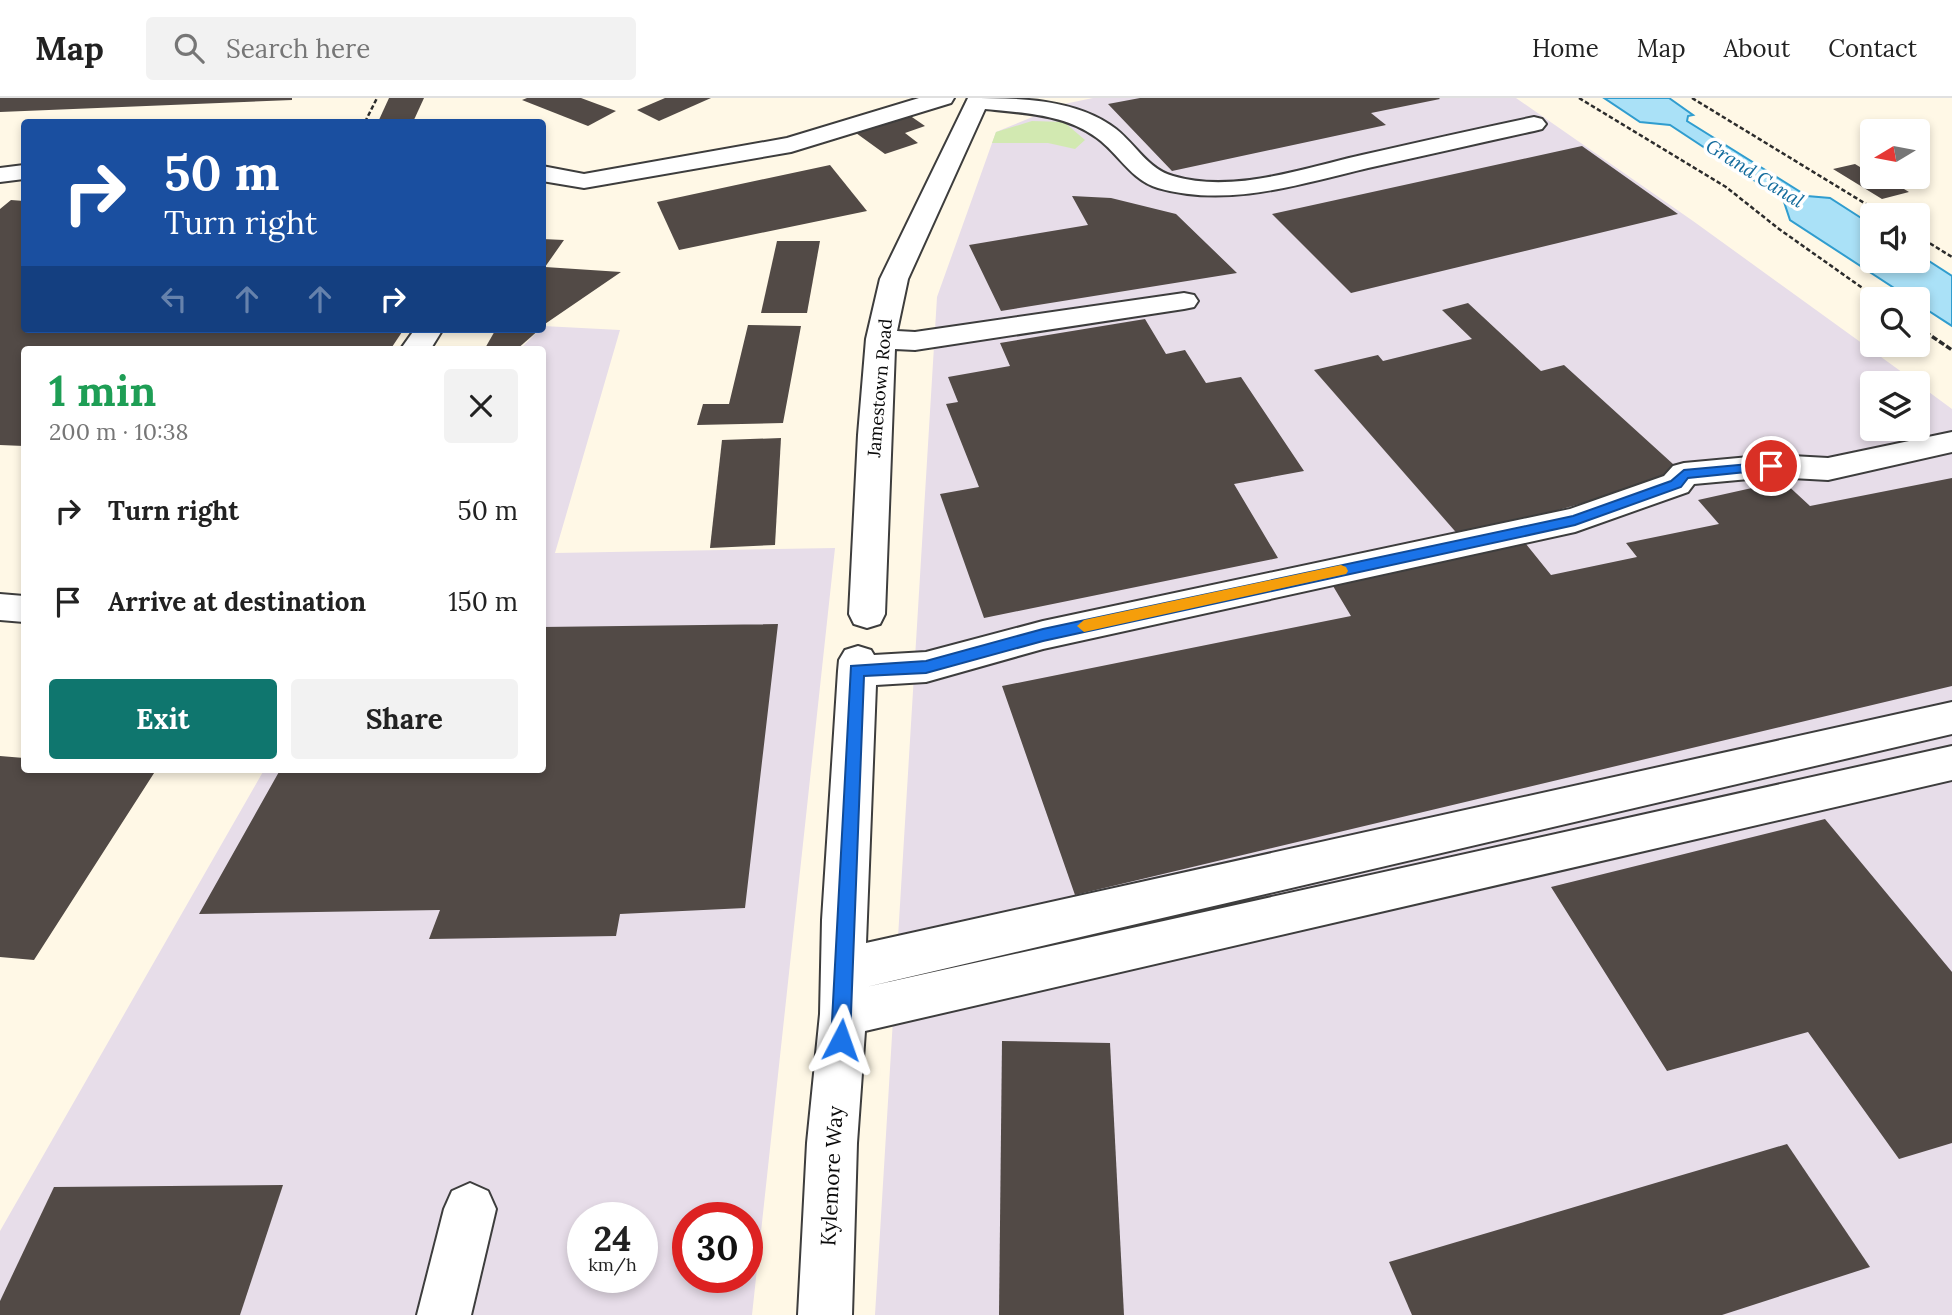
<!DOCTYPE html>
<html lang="en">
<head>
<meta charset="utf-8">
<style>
  body { margin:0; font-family:Lora,serif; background:#f2f2f2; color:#222; height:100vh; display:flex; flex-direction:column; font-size:26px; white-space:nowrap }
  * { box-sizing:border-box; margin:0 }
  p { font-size:23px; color:#767676 }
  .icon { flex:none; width:38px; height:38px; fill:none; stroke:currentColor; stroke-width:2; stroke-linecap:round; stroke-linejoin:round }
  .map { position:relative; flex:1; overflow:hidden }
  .side { position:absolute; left:21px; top:248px; width:525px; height:427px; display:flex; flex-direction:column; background:#fff; border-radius:7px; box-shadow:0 4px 10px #0003 }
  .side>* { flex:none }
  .banner { position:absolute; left:21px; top:21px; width:525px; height:214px; border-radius:7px; box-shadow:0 4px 10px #0003; background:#1a4fa0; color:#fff; overflow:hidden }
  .needle { width:46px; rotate:260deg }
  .buttons { position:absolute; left:1860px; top:21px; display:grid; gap:14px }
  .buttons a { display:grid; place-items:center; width:70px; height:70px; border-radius:7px; background:#fff; box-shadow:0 4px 10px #0003; font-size:35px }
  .speed { position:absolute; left:567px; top:1104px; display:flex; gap:14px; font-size:35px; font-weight:700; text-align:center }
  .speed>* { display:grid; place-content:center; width:91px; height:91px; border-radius:50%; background:#fff; box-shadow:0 4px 10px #0003; line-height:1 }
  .speed small { font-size:18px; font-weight:400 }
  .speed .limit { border:10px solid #d22; background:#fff; color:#111 }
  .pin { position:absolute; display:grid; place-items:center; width:60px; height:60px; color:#fff; margin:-30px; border:4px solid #fff; border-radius:50%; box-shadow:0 2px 7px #0007 }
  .me { position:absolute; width:77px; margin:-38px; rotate:4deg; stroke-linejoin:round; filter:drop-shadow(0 0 5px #0008) }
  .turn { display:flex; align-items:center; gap:24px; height:147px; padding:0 28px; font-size:32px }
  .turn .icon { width:91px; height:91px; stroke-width:2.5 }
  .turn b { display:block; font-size:49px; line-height:60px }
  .lanes { display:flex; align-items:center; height:66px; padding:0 28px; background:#0003; justify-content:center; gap:35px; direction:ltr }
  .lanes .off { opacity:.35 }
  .round { display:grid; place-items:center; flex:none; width:74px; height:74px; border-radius:7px; background:#f2f2f2 }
  .summary { display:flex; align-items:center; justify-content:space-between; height:119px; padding:0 28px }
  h1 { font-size:42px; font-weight:700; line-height:52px; color:#1e9e55 }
  .button { display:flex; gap:14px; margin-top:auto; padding:14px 28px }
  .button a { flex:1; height:80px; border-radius:7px; background:#0f766e; color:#fff; font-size:28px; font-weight:700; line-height:80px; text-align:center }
  .button a+a { background:#f2f2f2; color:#222 }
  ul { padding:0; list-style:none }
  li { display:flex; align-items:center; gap:21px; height:91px; padding:0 28px }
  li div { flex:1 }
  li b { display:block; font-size:26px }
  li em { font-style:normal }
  header { display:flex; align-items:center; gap:42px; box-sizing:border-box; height:98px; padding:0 35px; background:#fff; border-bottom:2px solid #e0e0e0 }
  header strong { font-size:33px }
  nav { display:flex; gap:38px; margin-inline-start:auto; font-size:24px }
  .search { width:490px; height:63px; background:#f2f2f2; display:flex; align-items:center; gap:18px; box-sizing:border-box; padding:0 24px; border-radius:7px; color:#767676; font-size:26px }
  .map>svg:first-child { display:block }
  .industrial { fill:#e7dde9; fill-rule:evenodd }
  .green { fill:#d2e9b1 }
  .water { fill:#aae1f7; stroke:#309dcf; stroke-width:2 }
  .building { fill:#524a46 }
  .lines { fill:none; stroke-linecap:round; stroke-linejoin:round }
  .minor-casing { stroke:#3d3d3d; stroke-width:4 }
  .path-far1 { stroke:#2c2c2c; stroke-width:2.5; stroke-dasharray:4.5 2.5; stroke-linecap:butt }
  .path { stroke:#2c2c2c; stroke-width:3.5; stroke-dasharray:6 2.5; stroke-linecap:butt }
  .minor { fill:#fff; fill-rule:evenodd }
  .route { fill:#1a73e8; stroke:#114b97; stroke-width:2 }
  .slow { fill:#f59e0b }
  .labels { text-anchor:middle; stroke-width:7; stroke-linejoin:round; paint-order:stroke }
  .far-street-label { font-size:18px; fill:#0a0a0a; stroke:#fff }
  .far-water-label { font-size:19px; font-style:italic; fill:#136b9c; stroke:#fff }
  .street-label { font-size:21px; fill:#0a0a0a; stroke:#fff }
</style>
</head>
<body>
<header>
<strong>Map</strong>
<div class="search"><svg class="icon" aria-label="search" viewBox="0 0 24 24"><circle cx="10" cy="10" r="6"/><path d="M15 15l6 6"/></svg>Search here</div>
<nav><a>Home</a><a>Map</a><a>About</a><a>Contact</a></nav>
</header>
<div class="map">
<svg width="1952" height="1217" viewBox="0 0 1952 1217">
  <rect width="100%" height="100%" fill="#fff8e6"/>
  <g class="industrial">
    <polygon points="1093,0 1516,0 1693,123 1917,285 1872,285 1872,331 1918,331 1918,286 1952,311 1952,1217 875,1217 937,199 996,34 1064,6"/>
    <path d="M543,228L620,232L555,455L835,450L752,1217H0V1133L264,672H542V252H519ZM583,1120H642V1180H583ZM688,1120H747V1180H688Z"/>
  </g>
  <polygon class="green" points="1032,23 1064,24 1085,42 1075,51 1048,45 992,45 996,34"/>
  <polygon class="water" points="1604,0 1669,0 1693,17 1688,18 1687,23 1807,98 1830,100 1872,127 1872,163 1918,163 1918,156 1952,178 1952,228 1918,206 1918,201 1911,201 1790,122 1783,101 1761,87 1670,27 1640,24"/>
  <g class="building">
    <polygon points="0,0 292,0 292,2 0,14"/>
    <polygon points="389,0 424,0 413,24 378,24"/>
    <polygon points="527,0 581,0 616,13 588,28 522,2"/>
    <polygon points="665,0 711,0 659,23 637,12"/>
    <polygon points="1140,0 1439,0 1440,1 1371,15 1386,27 1172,73 1108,6"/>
    <polygon points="909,17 925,28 905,35 918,45 885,56 856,35"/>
    <polygon points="1582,48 1678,116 1351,195 1272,116"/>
    <polygon points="1855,66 1860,69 1872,66 1872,79 1893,79 1906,86 1899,88 1909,94 1882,101 1833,71"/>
    <polygon points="830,67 867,113 679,152 657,104"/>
    <polygon points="1072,98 1111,100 1176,116 1237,175 1001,213 969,147 1088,127"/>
    <polygon points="11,102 24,103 24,231 404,231 390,252 24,252 24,348 0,347 0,111"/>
    <polygon points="542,141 564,142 545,169 621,174 542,228"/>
    <polygon points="777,143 820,143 807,215 761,215"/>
    <polygon points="1468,205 1541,273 1564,267 1684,376 1461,440 1314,272 1378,257 1383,263 1472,241 1442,212"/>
    <polygon points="1145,221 1166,256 1185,252 1206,285 1241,279 1304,373 1234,386 1278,460 984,520 940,396 979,389 946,306 958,304 948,279 1010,268 1000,245"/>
    <polygon points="748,227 801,228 783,325 697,327 703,306 729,306"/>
    <polygon points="496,231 540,231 516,252 484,252"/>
    <polygon points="781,340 775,447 710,450 722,342"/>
    <polygon points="1952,380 1952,588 1075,797 1002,588 1351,518 1333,488 1526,446 1551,477 1637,459 1626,445 1719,426 1698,402 1783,383 1810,408"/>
    <polygon points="778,526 745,810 620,816 616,838 429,841 440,812 199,816 280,672 542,672 542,529"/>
    <polygon points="0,658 24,660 24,672 156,672 34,862 0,859"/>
    <polygon points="1825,721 1952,874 1952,1045 1899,1061 1808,934 1667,973 1551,789"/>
    <polygon points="1002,943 1110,945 1124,1217 999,1217"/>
    <polygon points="1787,1046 1870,1169 1722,1217 1412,1217 1389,1164"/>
    <polygon points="283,1087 240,1217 0,1217 0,1203 54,1089"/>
  </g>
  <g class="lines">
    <g class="minor-casing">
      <g id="minor">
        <polygon points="919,0 954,0 951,5 791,54 584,90 542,83 542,68 584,76 787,40"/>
        <path d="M968,0C1017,0 1076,0 1116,31C1136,47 1148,71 1173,78C1233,96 1304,70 1362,57C1419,44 1477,31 1534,19L1542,21L1546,26L1542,31L1534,33C1478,45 1423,58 1368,70C1300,86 1228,110 1158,90C1131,82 1119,56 1097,40C1065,16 1023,15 985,11L908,181L897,233L915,234L1184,195L1194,197L1198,203L1194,209L1184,211L915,252L895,251L885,516L880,526L867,530L854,526L849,516L858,337L866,241L880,181Z"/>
        <polygon points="24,67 24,81 0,84 0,70"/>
        <polygon points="415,231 443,231 430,252 400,252"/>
        <polygon points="1952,334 1952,354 1828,382 1771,379 1694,386 1688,394 1575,434 1043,551 926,584 876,587 866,845 1952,604 1952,636 866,889 1952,648 1952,682 865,933 857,1045 852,1217 798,1217 807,1045 820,916 822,822 838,573 839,562 845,552 858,548 871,552 874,557 926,554 1043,523 1570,411 1664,378 1673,368 1684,365 1771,357 1828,360"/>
        <polygon points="0,496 24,498 24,524 0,522"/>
        <polygon points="470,1085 488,1093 496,1111 471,1217 417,1217 444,1111 452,1093"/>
      </g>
    </g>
    <g class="path-far1">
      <polyline points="1579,0 1726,89 1779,131 1878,201"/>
      <polyline points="1692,0 1884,117"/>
      <polyline points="365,24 377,0"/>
      <polyline points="1918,138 1952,159"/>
    </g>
    <polyline class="path" points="1918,229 1952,252"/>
    <use href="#minor" class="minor"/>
  </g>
  <polygon class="route" points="1771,364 1777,368 1775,371 1688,380 1681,389 1575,427 1043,543 926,575 864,578 850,942 848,949 841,952 834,949 831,942 851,568 926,563 1043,531 1573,418 1671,383 1684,372"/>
  <polygon class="slow" points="1341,467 1346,469 1348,473 1346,476 1084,534 1077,528 1084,522"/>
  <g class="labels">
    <g class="far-street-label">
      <text transform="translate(880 290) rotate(-85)" y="6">Jamestown Road</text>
    </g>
    <g class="far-water-label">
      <text transform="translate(1755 75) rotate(32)" y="7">Grand Canal</text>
    </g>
    <g class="street-label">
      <text transform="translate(832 1078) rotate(-87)" y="7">Kylemore Way</text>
    </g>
  </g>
</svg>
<div class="buttons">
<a><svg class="needle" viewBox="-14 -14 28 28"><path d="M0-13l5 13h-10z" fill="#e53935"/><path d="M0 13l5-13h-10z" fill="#767676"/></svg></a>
<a><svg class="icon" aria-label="sound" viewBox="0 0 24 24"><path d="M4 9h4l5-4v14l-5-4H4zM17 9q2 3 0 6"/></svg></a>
<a><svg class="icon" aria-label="search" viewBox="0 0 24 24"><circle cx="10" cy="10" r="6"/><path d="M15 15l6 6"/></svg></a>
<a><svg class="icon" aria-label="layers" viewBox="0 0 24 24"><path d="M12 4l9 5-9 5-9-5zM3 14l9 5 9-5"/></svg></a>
</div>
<div class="speed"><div>24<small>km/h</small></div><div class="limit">30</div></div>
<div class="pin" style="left:1771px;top:368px;background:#d93025"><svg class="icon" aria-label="arrive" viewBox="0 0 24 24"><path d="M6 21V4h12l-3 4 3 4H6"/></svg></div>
<svg class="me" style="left:841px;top:942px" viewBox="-20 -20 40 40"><path d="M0-17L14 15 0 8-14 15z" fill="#1a73e8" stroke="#fff" stroke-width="4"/></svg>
<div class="banner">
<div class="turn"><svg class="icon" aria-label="right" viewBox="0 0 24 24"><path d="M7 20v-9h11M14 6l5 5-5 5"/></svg><div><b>50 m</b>Turn right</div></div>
<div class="lanes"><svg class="icon off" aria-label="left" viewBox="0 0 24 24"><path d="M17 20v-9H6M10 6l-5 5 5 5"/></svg><svg class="icon off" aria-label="ahead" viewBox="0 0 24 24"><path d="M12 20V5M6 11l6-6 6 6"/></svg><svg class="icon off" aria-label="ahead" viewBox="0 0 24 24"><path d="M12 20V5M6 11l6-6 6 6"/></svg><svg class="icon" aria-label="right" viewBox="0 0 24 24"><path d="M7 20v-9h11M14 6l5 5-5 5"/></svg></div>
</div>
<section class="side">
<div class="summary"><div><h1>1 min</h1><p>200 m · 10:38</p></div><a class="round"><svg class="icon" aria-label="close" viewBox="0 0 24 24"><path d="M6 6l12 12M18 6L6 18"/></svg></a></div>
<ul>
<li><svg class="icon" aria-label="right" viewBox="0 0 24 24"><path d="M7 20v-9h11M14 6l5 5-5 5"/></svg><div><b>Turn right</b></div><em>50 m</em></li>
<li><svg class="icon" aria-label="arrive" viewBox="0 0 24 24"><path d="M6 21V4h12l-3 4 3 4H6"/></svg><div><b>Arrive at destination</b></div><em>150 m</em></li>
</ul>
<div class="button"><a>Exit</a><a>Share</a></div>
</section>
</div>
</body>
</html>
